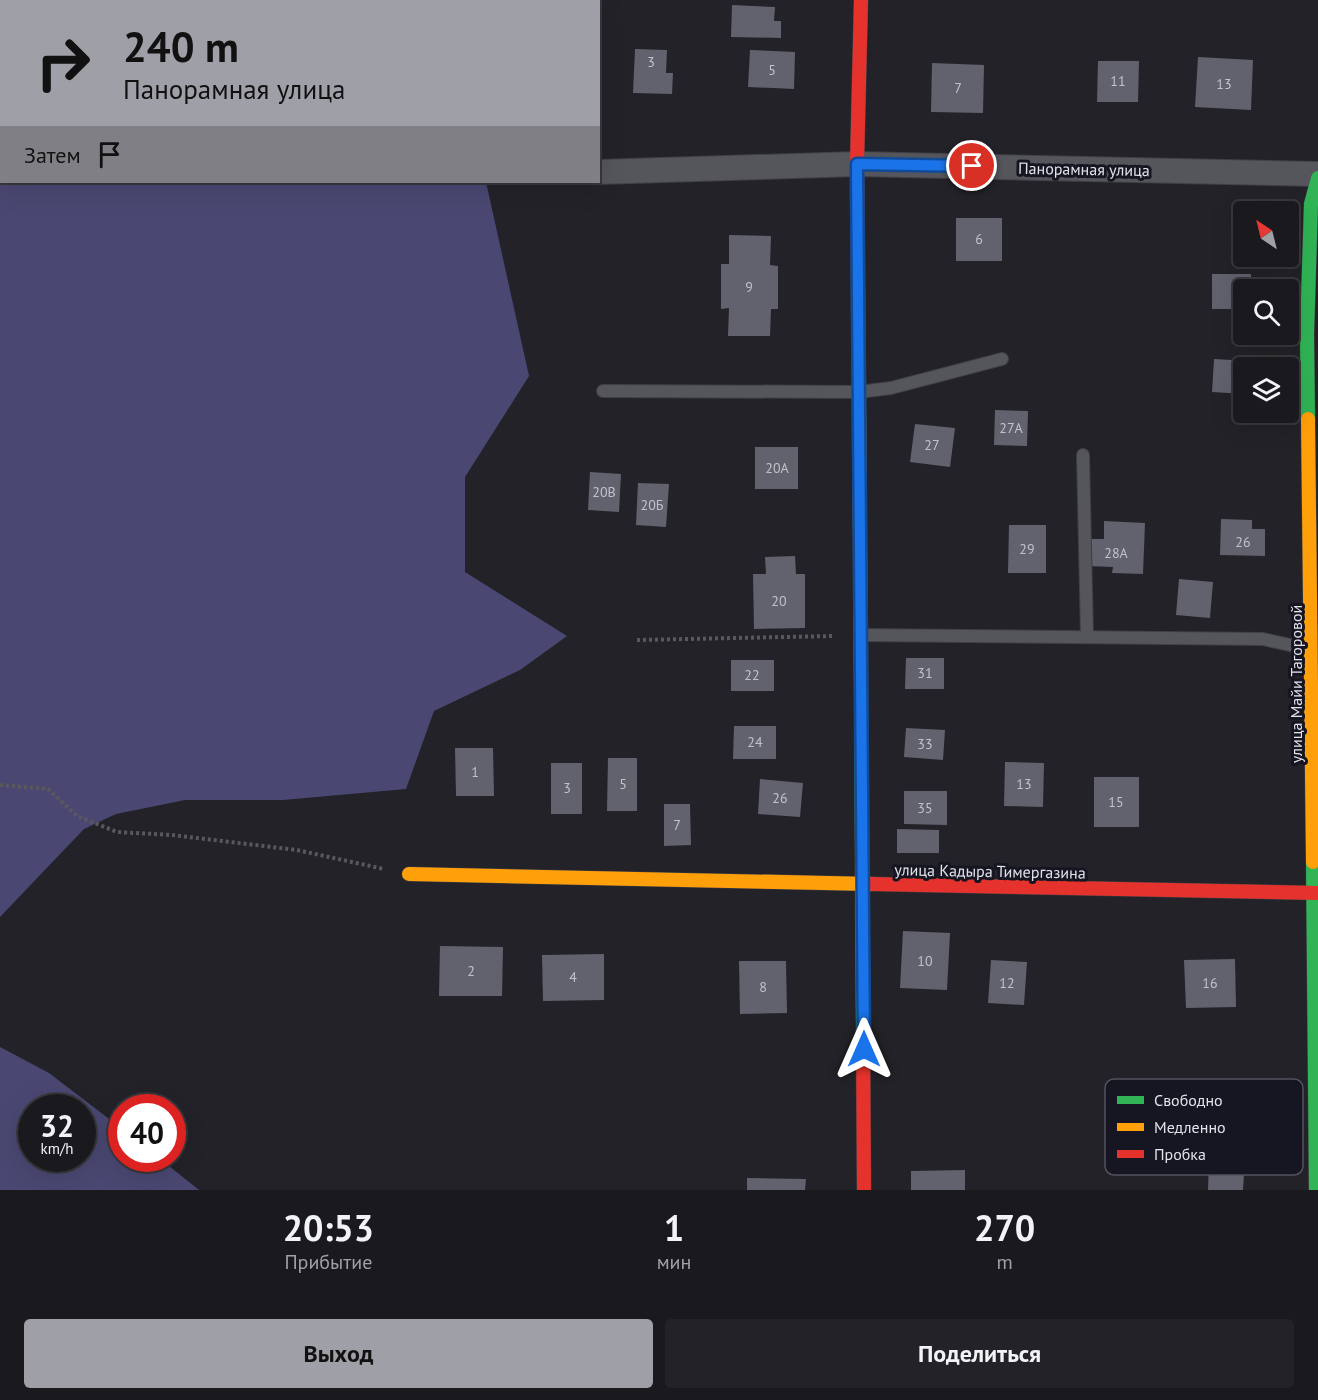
<!DOCTYPE html>
<html lang="ru">
<head>
<meta charset="utf-8">
<style>
  body { margin:0; font-family:"PT Sans",sans-serif; background:#232327; color:#f1f3f6; height:100vh; display:flex; flex-direction:column; font-size:22px; white-space:nowrap }
  * { box-sizing:border-box; margin:0 }
  p { font-size:20px; color:#9fa1a4 }
  .icon { flex:none; width:33px; height:33px; fill:none; stroke:currentColor; stroke-width:2; stroke-linecap:round; stroke-linejoin:round }
  .map { position:relative; height:1190px; overflow:hidden }
  .side { display:flex; flex-direction:column; background:#1a1a1e; flex:1 }
  .side>* { flex:none }
  .hud { position:absolute; left:0px; top:0px; width:600px; height:183px; box-shadow:0 6px 24px #0002,0 0 0 2px #38383c; background:#9f9fa7; color:#111; overflow:hidden }
  .needle { width:39px; rotate:325deg }
  .tools { position:absolute; left:1233px; top:201px; display:grid; gap:12px }
  .tools a { display:grid; place-items:center; width:66px; height:66px; border-radius:6px; background:#1a1a1e; box-shadow:0 6px 24px #0002,0 0 0 2px #38383c; font-size:30px }
  .speed { position:absolute; left:18px; top:1094px; display:flex; gap:12px; font-size:30px; font-weight:700; text-align:center }
  .speed>* { display:grid; place-content:center; width:78px; height:78px; border-radius:50%; background:#1a1a1e; box-shadow:0 6px 24px #0002,0 0 0 2px #38383c; line-height:1 }
  .speed small { font-size:15px; font-weight:400 }
  .speed .limit { border:9px solid #d22; background:#fff; color:#111 }
  .pin { position:absolute; display:grid; place-items:center; width:51px; height:51px; color:#fff; margin:-26px; border:3px solid #fff; border-radius:50%; box-shadow:0 2px 6px #0007 }
  .me { position:absolute; width:66px; margin:-33px; rotate:0deg; stroke-linejoin:round; filter:drop-shadow(0 0 4px #0008) }
  .turn { display:flex; align-items:center; gap:21px; height:126px; padding:0 24px; font-size:27px }
  .turn .icon { width:78px; height:78px; stroke-width:2.5 }
  .turn b { display:block; font-size:42px; line-height:51px }
  .then { display:flex; align-items:center; height:57px; padding:0 24px; background:#0003; gap:12px; font-size:22px }
  .eta { display:flex; justify-content:space-evenly; align-items:center; height:102px; text-align:center }
  .eta b { font-size:36px; font-weight:700; line-height:42px }
  .cta { display:flex; gap:12px; margin-top:auto; padding:12px 24px }
  .cta a { flex:1; height:69px; border-radius:6px; background:#9f9fa7; color:#111; font-size:24px; font-weight:700; line-height:69px; text-align:center }
  .cta a+a { background:#232327; color:#f1f3f6 }
  .map>svg:first-child { display:block }
  .forest { fill:#4a4872; fill-rule:evenodd }
  .building { fill:#62626e }
  .lines { fill:none; stroke-linecap:round; stroke-linejoin:round }
  .lane-casing { stroke:#3f3f45; stroke-width:14 }
  .street-casing { stroke:#3f3f45; stroke-width:26 }
  .fast-casing { stroke:#3f3f45; stroke-width:15 }
  .slow-casing { stroke:#3f3f45; stroke-width:15 }
  .jam-casing { stroke:#3f3f45; stroke-width:15 }
  .path { stroke:#58585d; stroke-width:4; stroke-dasharray:3 3; stroke-linecap:butt }
  .lane { stroke:#55565b; stroke-width:12 }
  .street { stroke:#55565b; stroke-width:24 }
  .fast { stroke:#30b455; stroke-width:14 }
  .slow { stroke:#ff9f0a; stroke-width:14 }
  .jam { stroke:#e5322d; stroke-width:14 }
  .route-casing { stroke:#114b97; stroke-width:15 }
  .route { stroke:#1a73e8; stroke-width:10 }
  .labels { text-anchor:middle; stroke-width:6; stroke-linejoin:round; paint-order:stroke }
  .number-label { font-size:14px; fill:#c2c2cc }
  .street-label { font-size:16px; fill:#e2e2eb; stroke:#161522 }
  .key { fill:#161522; stroke:#53525e; stroke-width:1.5 }
  .key-label { font-size:16px; fill:#e2e2eb }
</style>
</head>
<body>
<div class="map">
<svg width="1318" height="1190" viewBox="0 0 1318 1190">
  <rect width="100%" height="100%" fill="#222228"/>
  <g class="forest">
    <polygon points="0,0 522,0 2,2 2,182 486,182 529,376 465,477 465,572 567,636 520,670 434,711 406,789 283,800 185,800 116,814 84,829 0,917"/>
    <path d="M0,1047L49,1073L121,1128L122,1158H159L199,1190H0ZM32,1107H82V1158H32Z"/>
  </g>
  <g class="building">
    <polygon points="732,5 775,7 774,21 781,21 781,38 731,37"/>
    <polygon points="635,49 667,50 666,73 673,73 672,94 633,93"/>
    <polygon points="750,50 795,52 794,89 748,87"/>
    <polygon points="1198,57 1253,60 1251,110 1195,107"/>
    <polygon points="1098,61 1139,61 1138,102 1097,102"/>
    <polygon points="932,63 984,65 983,113 931,112"/>
    <rect x="956" y="218" width="46" height="43"/>
    <polygon points="729,235 771,236 770,265 778,266 778,309 771,309 770,336 728,336 729,308 721,309 721,264 729,264"/>
    <polygon points="1212,274 1251,274 1251,290 1244,290 1244,318 1234,318 1234,309 1212,309"/>
    <polygon points="1214,359 1250,361 1250,368 1244,368 1244,394 1212,392"/>
    <polygon points="995,410 1028,411 1027,446 994,445"/>
    <polygon points="915,424 955,428 950,467 910,462"/>
    <rect x="755" y="447" width="43" height="42"/>
    <polygon points="590,472 621,474 619,512 588,510"/>
    <polygon points="638,483 669,484 666,527 636,525"/>
    <polygon points="1221,519 1252,520 1252,529 1265,529 1265,556 1220,555"/>
    <polygon points="1104,521 1145,523 1143,574 1112,573 1113,567 1088,566 1089,539 1104,539"/>
    <polygon points="1009,525 1046,525 1046,573 1008,573"/>
    <polygon points="795,556 796,574 805,574 805,628 754,629 753,574 766,574 765,557"/>
    <polygon points="1179,579 1213,582 1210,618 1176,615"/>
    <polygon points="906,658 944,658 944,689 905,689"/>
    <rect x="731" y="660" width="43" height="31"/>
    <polygon points="734,726 776,726 776,759 733,759"/>
    <polygon points="906,728 945,730 943,760 904,757"/>
    <polygon points="455,748 493,748 494,796 456,796"/>
    <polygon points="608,758 637,758 637,811 607,811"/>
    <polygon points="1005,762 1044,763 1043,807 1004,806"/>
    <rect x="551" y="763" width="31" height="51"/>
    <rect x="1094" y="777" width="45" height="50"/>
    <polygon points="760,779 803,783 800,817 758,814"/>
    <polygon points="904,791 947,791 947,825 904,824"/>
    <polygon points="664,804 690,804 691,845 664,846"/>
    <polygon points="897,829 939,830 939,853 897,853"/>
    <polygon points="903,931 950,933 947,990 900,988"/>
    <polygon points="440,946 503,947 502,996 439,996"/>
    <polygon points="604,954 604,1000 543,1001 542,955"/>
    <polygon points="1235,959 1236,1007 1186,1008 1184,960"/>
    <polygon points="991,960 1027,962 1024,1005 988,1003"/>
    <polygon points="739,961 786,961 787,1013 740,1014"/>
    <polygon points="1209,1158 1245,1159 1243,1190 1208,1190"/>
    <polygon points="965,1170 965,1190 911,1190 911,1171"/>
    <polygon points="747,1178 806,1179 805,1190 747,1190"/>
  </g>
  <g class="lines">
    <g class="lane-casing">
      <g id="lane">
        <polyline points="603,391 859,392 891,388 1002,359"/>
        <polyline points="1083,455 1087,636"/>
        <polyline points="861,635 1263,639 1308,649"/>
      </g>
    </g>
    <g class="street-casing">
      <polyline id="street" points="598,172 857,164 1318,174"/>
    </g>
    <g class="fast-casing">
      <g id="fast">
        <polyline points="1308,419 1307,334 1311,204 1318,178"/>
        <polyline points="861,684 863,1030"/>
        <polyline points="1313,862 1316,1190"/>
      </g>
    </g>
    <g class="slow-casing">
      <g id="slow">
        <polyline points="859,399 861,684"/>
        <polyline points="1308,419 1313,862"/>
        <polyline points="409,874 872,884"/>
      </g>
    </g>
    <g class="jam-casing">
      <g id="jam">
        <polyline points="859,399 857,164 861,0"/>
        <polyline points="872,884 1318,893"/>
        <polyline points="863,1030 864,1190"/>
      </g>
    </g>
    <g class="path">
      <polyline points="457,2 457,0"/>
      <polyline points="637,640 833,636"/>
      <polyline points="0,785 48,789 77,816 117,832 172,835 297,850 384,869"/>
    </g>
    <use href="#lane" class="lane"/>
    <use href="#street" class="street"/>
    <use href="#fast" class="fast"/>
    <use href="#slow" class="slow"/>
    <use href="#jam" class="jam"/>
  </g>
  <g class="lines">
    <g class="route-casing">
      <polyline id="route" points="864,1049 857,164 972,166"/>
    </g>
    <use href="#route" class="route"/>
  </g>
  <g class="labels">
    <g class="number-label">
      <text x="651" y="67">3</text>
      <text x="772" y="75">5</text>
      <text x="1118" y="86">11</text>
      <text x="1224" y="89">13</text>
      <text x="958" y="93">7</text>
      <text x="979" y="244">6</text>
      <text x="749" y="292">9</text>
      <text x="1011" y="433">27А</text>
      <text x="932" y="450">27</text>
      <text x="777" y="473">20А</text>
      <text x="604" y="497">20В</text>
      <text x="652" y="510">20Б</text>
      <text x="1243" y="547">26</text>
      <text x="1027" y="554">29</text>
      <text x="1116" y="558">28А</text>
      <text x="779" y="606">20</text>
      <text x="925" y="678">31</text>
      <text x="752" y="680">22</text>
      <text x="755" y="747">24</text>
      <text x="925" y="749">33</text>
      <text x="475" y="777">1</text>
      <text x="623" y="789">5</text>
      <text x="1024" y="789">13</text>
      <text x="567" y="793">3</text>
      <text x="780" y="803">26</text>
      <text x="1116" y="807">15</text>
      <text x="925" y="813">35</text>
      <text x="677" y="830">7</text>
      <text x="925" y="966">10</text>
      <text x="471" y="976">2</text>
      <text x="573" y="982">4</text>
      <text x="1007" y="988">12</text>
      <text x="1210" y="988">16</text>
      <text x="763" y="992">8</text>
    </g>
    <g class="street-label">
      <text transform="translate(1084 169) rotate(1)" y="6">Панорамная улица</text>
      <text transform="translate(1296 684) rotate(-90)" y="6">улица Майи Тагоровой</text>
      <text transform="translate(990 871) rotate(1)" y="6">улица Кадыра Тимергазина</text>
    </g>
  </g>
  <rect x="1105" y="1079" width="198" height="96" rx="9" class="key"/>
  <rect x="1117" y="1096" width="27" height="8" fill="#30b455"/>
  <rect x="1117" y="1123" width="27" height="8" fill="#ff9f0a"/>
  <rect x="1117" y="1150" width="27" height="8" fill="#e5322d"/>
  <g class="key-label">
    <text x="1154" y="1106">Свободно</text>
    <text x="1154" y="1133">Медленно</text>
    <text x="1154" y="1160">Пробка</text>
  </g>
</svg>
<div class="tools">
<a><svg class="needle" viewBox="-14 -14 28 28"><path d="M0-13l5 13h-10z" fill="#e53935"/><path d="M0 13l5-13h-10z" fill="#9fa1a4"/></svg></a>
<a><svg class="icon" aria-label="search" viewBox="0 0 24 24"><circle cx="10" cy="10" r="6"/><path d="M15 15l6 6"/></svg></a>
<a><svg class="icon" aria-label="layers" viewBox="0 0 24 24"><path d="M12 4l9 5-9 5-9-5zM3 14l9 5 9-5"/></svg></a>
</div>
<div class="speed"><div>32<small>km/h</small></div><div class="limit">40</div></div>
<div class="pin" style="left:972px;top:166px;background:#d93025"><svg class="icon" aria-label="arrive" viewBox="0 0 24 24"><path d="M6 21V4h12l-3 4 3 4H6"/></svg></div>
<svg class="me" style="left:864px;top:1049px" viewBox="-20 -20 40 40"><path d="M0-17L14 15 0 8-14 15z" fill="#1a73e8" stroke="#fff" stroke-width="4"/></svg>
<div class="hud">
<div class="turn"><svg class="icon" aria-label="right" viewBox="0 0 24 24"><path d="M7 20v-9h11M14 6l5 5-5 5"/></svg><div><b>240 m</b>Панорамная улица</div></div>
<div class="then">Затем<svg class="icon" aria-label="arrive" viewBox="0 0 24 24"><path d="M6 21V4h12l-3 4 3 4H6"/></svg></div>
</div>
</div>
<section class="side">
<div class="eta">
<div><b>20:53</b><p>Прибытие</p></div>
<div><b>1</b><p>мин</p></div>
<div><b>270</b><p>m</p></div>
</div>
<div class="cta"><a>Выход</a><a>Поделиться</a></div>
</section>
</body>
</html>
